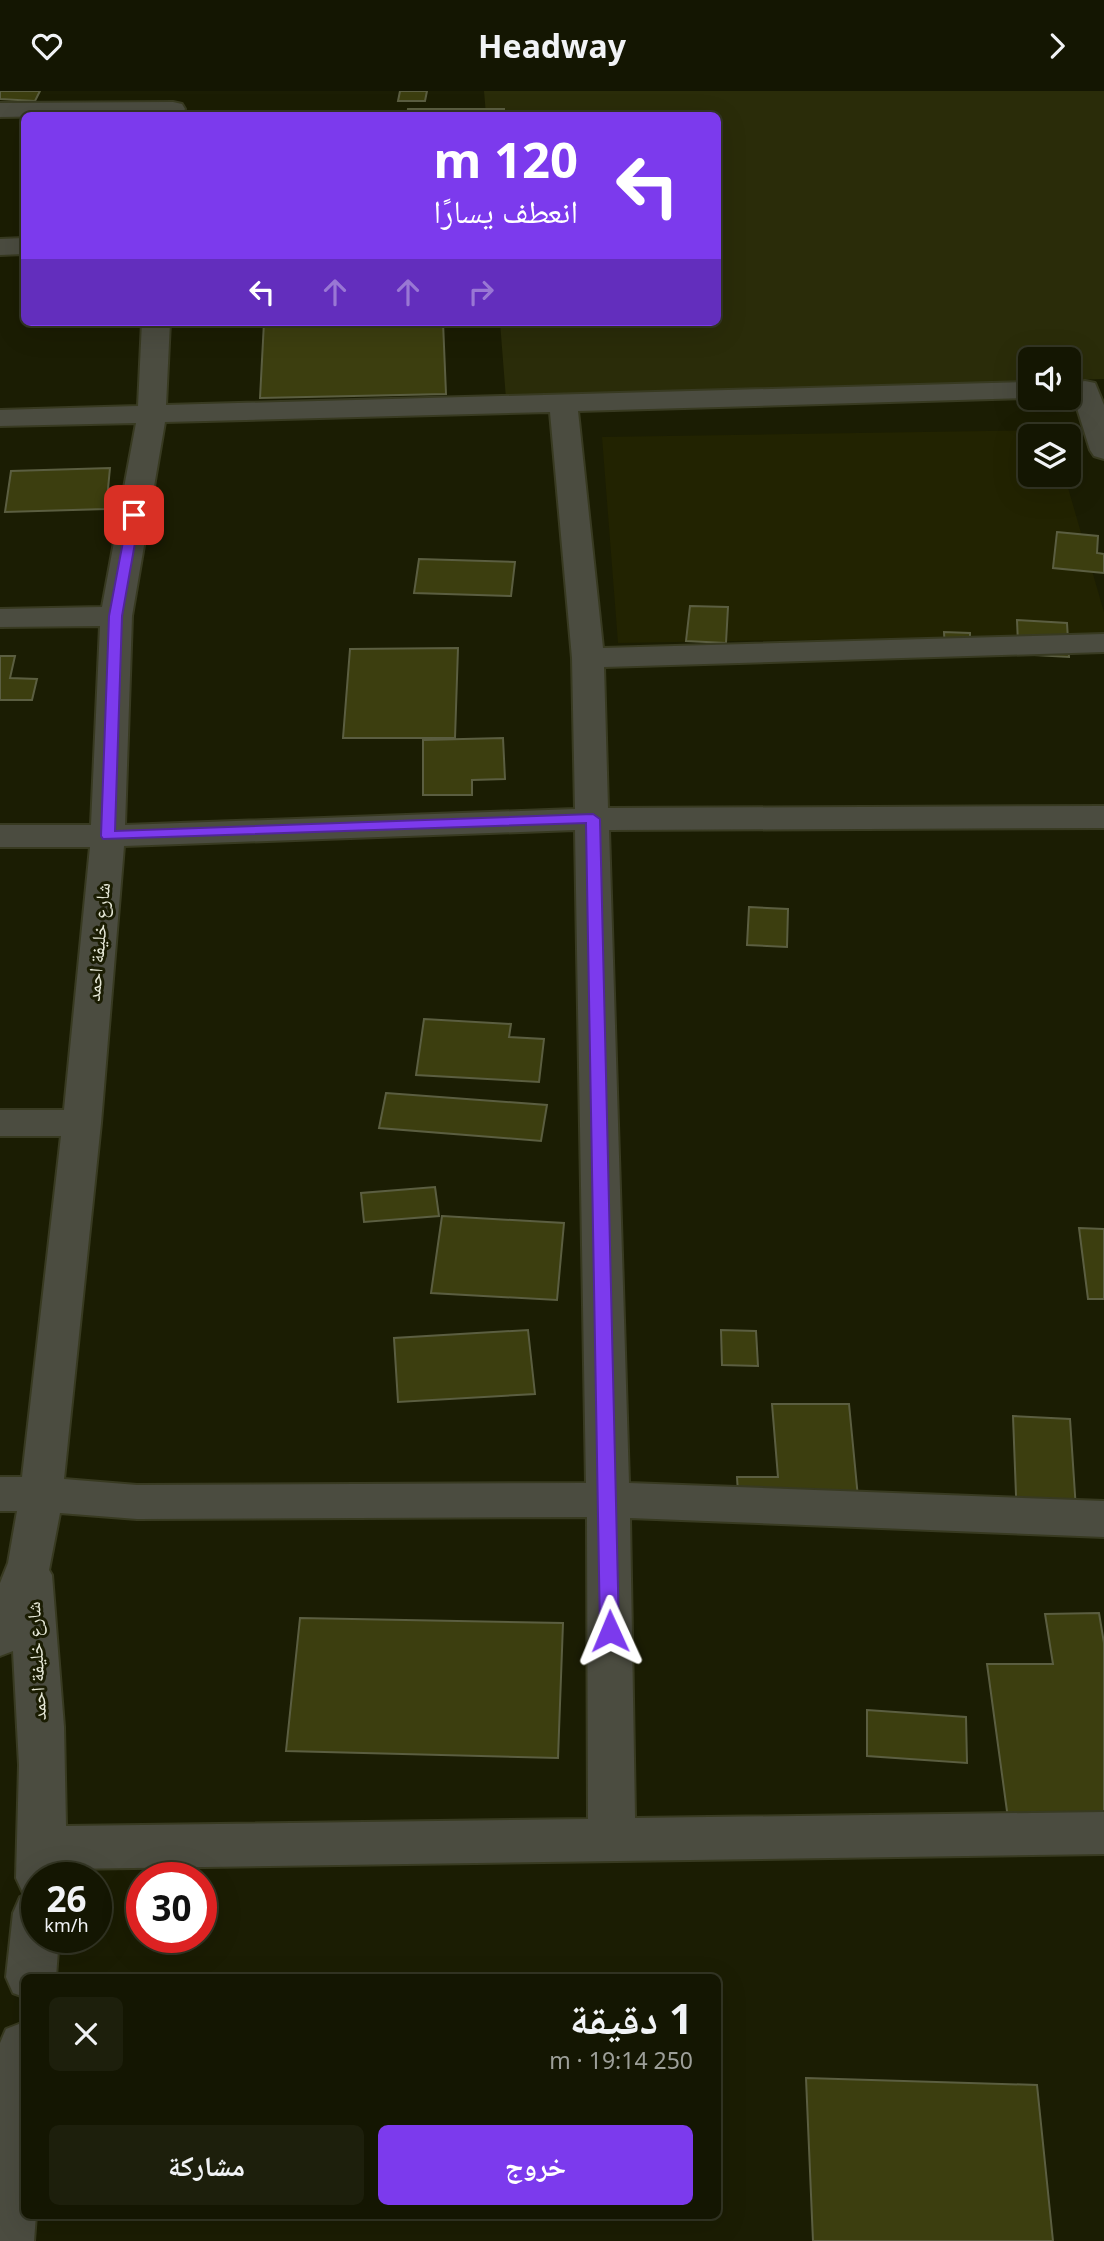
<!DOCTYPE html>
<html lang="ar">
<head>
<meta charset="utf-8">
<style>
  body { margin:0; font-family:"Noto Sans","Noto Naskh Arabic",sans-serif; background:#1d1f0c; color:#f1f3f6; direction:rtl; height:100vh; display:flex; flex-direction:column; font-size:26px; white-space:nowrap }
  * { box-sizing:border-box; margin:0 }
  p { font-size:23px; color:#9d9f99 }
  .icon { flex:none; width:38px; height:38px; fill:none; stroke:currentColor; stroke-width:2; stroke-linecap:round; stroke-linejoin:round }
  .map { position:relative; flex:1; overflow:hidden; direction:ltr }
  .sheet { position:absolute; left:21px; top:1883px; width:700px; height:245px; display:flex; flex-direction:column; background:#141602; border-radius:10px; box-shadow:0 7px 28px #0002,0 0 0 2px #333524; direction:rtl }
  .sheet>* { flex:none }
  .guide { position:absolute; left:21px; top:21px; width:700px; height:214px; border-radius:10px; box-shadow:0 7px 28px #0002,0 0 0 2px #333524; direction:rtl; background:#7c3aed; color:#fff; overflow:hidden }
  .buttons { position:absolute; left:1018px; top:256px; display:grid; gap:14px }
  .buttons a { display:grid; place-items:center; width:63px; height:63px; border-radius:10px; background:#141602; box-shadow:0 7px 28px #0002,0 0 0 2px #333524; font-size:35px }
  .speed { position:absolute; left:21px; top:1771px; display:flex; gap:14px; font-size:35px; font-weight:700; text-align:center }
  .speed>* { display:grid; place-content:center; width:91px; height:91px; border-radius:50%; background:#141602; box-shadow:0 7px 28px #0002,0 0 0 2px #333524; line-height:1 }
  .speed small { font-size:18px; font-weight:400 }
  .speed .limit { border:10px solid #d22; background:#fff; color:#111 }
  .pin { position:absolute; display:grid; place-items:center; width:60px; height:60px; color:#fff; margin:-30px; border-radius:14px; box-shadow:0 4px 10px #0006 }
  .me { position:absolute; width:77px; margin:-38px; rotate:359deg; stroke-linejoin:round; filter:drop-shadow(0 0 5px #0008) }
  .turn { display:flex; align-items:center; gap:24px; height:147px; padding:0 28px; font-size:32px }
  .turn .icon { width:91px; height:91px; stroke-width:2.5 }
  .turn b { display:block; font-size:49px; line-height:60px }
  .lanes { display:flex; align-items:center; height:66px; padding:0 28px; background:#0003; justify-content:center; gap:35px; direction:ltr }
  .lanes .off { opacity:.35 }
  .round { display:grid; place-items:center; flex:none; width:74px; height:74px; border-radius:10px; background:#1d1f0c }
  .head { display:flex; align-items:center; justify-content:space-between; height:119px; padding:0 28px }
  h1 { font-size:42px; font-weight:700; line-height:52px }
  .primary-button { display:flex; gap:14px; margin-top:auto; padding:14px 28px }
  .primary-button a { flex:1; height:80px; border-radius:10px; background:#7c3aed; color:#fff; font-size:28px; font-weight:700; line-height:80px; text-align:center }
  .primary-button a+a { background:#1d1f0c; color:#f1f3f6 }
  header { display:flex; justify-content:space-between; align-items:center; height:91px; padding:0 28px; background:#141602; font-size:32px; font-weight:700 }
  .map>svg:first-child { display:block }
  .built { fill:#222301 }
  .green { fill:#2a2c09 }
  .building { fill:#3c3e0f; stroke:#5b5e41; stroke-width:2 }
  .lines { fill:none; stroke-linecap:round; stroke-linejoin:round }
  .street-casing { stroke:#383a21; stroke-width:4 }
  .street { fill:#4b4c40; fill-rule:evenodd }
  .route { fill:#7c3aed; stroke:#51269a; stroke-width:2 }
  .labels { text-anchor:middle; stroke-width:6; stroke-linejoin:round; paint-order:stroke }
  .street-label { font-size:19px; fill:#e7e9d9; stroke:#1b1d03 }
</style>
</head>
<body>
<header><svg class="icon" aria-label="forward" viewBox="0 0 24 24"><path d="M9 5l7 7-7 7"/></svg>Headway<svg class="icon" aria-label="heart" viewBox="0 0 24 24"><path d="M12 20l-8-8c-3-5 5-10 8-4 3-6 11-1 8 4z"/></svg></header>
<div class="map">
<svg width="1104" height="2150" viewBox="0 0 1104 2150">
  <rect width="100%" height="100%" fill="#1b1d03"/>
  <polygon class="built" points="1051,339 1053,345 1031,345 1031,383 1064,383 1104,521 1104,544 618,552 602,346"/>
  <polygon class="green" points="484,0 1104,0 1104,288 1069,289 1069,268 1031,268 1031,290 506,308 500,231 718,231 718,24 486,24"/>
  <g class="building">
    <polygon points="0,0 40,0 35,10 0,8"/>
    <polygon points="400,0 427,0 425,10 398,10"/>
    <polygon points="408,18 504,18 504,24 407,24"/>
    <polygon points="264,231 443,231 446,303 260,307"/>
    <polygon points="110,377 106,418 5,421 11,380"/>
    <polygon points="1057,441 1098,445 1097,462 1104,463 1104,482 1053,477"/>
    <polygon points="419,468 515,471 511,505 414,502"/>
    <polygon points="690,515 728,516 726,552 686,550"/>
    <polygon points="1017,529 1067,532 1069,566 945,559 944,541 970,542 970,551 1018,553"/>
    <polygon points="458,557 455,647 343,647 350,558"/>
    <polygon points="0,565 15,565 10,587 37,588 32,609 0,609"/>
    <polygon points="503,647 505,688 472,689 472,704 423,704 423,649"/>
    <polygon points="749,816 788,818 787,856 747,854"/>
    <polygon points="424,928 511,933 509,946 544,948 539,991 416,984"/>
    <polygon points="386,1002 547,1014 541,1050 379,1037"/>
    <polygon points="435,1096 439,1125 364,1131 361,1102"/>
    <polygon points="442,1125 564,1132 557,1209 431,1202"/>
    <polygon points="1079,1137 1104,1138 1104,1208 1088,1208"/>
    <polygon points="528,1239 535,1303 398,1311 394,1247"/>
    <polygon points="721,1239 756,1240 758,1275 722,1274"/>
    <polygon points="772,1313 849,1313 859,1417 739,1417 737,1386 778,1386"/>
    <polygon points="1013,1325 1070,1328 1077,1434 1017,1430"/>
    <polygon points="1099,1522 1104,1552 1104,1748 1009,1735 987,1573 1053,1573 1045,1523"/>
    <polygon points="300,1527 563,1532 558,1667 286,1660"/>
    <polygon points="867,1619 966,1626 967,1672 867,1665"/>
    <polygon points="806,1987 1037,1994 1053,2150 813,2150"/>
  </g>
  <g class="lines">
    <g class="street-casing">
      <g id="street">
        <polygon points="173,11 182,13 185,18 182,23 0,26 0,12"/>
        <polygon points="24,147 24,163 0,164 0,148"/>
        <path d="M142,231H170L166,314L1031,291V306H1036L1031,307L578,320L603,557L1104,543V561L604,576L608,717L1104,715V737L609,739L629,1392L1104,1410V1446L630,1427L635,1727L1104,1721V1763L65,1778L64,1787H37V1846H59L56,1886H24V1906L13,1902L6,1886L13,1822L20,1806L27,1804L23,1802L16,1787L19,1674L13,1560L0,1565V1492L8,1472L17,1420H0V1386H22L61,1045H0V1019H64L90,756H0V734H91L100,535L0,536V518L102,516L136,332L0,335V319L138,315ZM550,321L572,567L575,718L125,734L132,525L165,331ZM575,739L586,1392L137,1394L64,1388L101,1032L124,755ZM60,1422L137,1428L587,1426L588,1728L66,1735L64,1636L52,1484L49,1479Z"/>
        <polygon points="1085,290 1095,292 1104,314 1104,368 1094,365 1090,359 1071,298 1075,292"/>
        <polygon points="24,1931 24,2124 36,2124 34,2150 0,2150 0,1952 6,1938"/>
      </g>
    </g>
    <use href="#street" class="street"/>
  </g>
  <polygon class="route" points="134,420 140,424 122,525 115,740 593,723 600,728 619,1540 616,1546 610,1548 603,1546 600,1540 586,732 103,748 101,745 109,525 128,424"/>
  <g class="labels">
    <g class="street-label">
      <text transform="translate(98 851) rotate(-85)" y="7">شارع خليفة احمد</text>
      <text transform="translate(36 1570) rotate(-93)" y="7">شارع خليفة احمد</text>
    </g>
  </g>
</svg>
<div class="buttons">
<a><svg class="icon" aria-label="sound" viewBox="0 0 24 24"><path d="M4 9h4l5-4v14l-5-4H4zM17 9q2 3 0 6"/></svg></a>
<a><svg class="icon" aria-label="layers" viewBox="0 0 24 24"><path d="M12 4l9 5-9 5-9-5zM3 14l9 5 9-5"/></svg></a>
</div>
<div class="speed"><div>26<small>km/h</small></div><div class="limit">30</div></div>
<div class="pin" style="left:134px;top:424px;background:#d93025"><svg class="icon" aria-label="arrive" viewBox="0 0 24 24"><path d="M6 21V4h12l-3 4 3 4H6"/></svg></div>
<svg class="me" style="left:610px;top:1540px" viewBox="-20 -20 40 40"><path d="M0-17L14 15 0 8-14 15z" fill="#7c3aed" stroke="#fff" stroke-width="4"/></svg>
<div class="guide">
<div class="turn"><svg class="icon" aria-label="left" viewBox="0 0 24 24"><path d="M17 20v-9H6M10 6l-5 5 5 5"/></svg><div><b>120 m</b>انعطف يسارًا</div></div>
<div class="lanes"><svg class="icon" aria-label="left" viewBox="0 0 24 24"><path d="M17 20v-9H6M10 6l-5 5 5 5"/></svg><svg class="icon off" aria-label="ahead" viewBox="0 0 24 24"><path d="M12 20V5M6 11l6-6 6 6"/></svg><svg class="icon off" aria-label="ahead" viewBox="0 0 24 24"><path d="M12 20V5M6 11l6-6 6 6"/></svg><svg class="icon off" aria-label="right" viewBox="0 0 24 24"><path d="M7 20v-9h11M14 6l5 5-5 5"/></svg></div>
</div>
<section class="sheet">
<div class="head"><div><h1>1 دقيقة</h1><p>250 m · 19:14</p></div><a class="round"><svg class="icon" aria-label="close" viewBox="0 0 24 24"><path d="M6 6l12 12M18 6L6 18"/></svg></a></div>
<div class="primary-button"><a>خروج</a><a>مشاركة</a></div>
</section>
</div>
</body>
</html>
